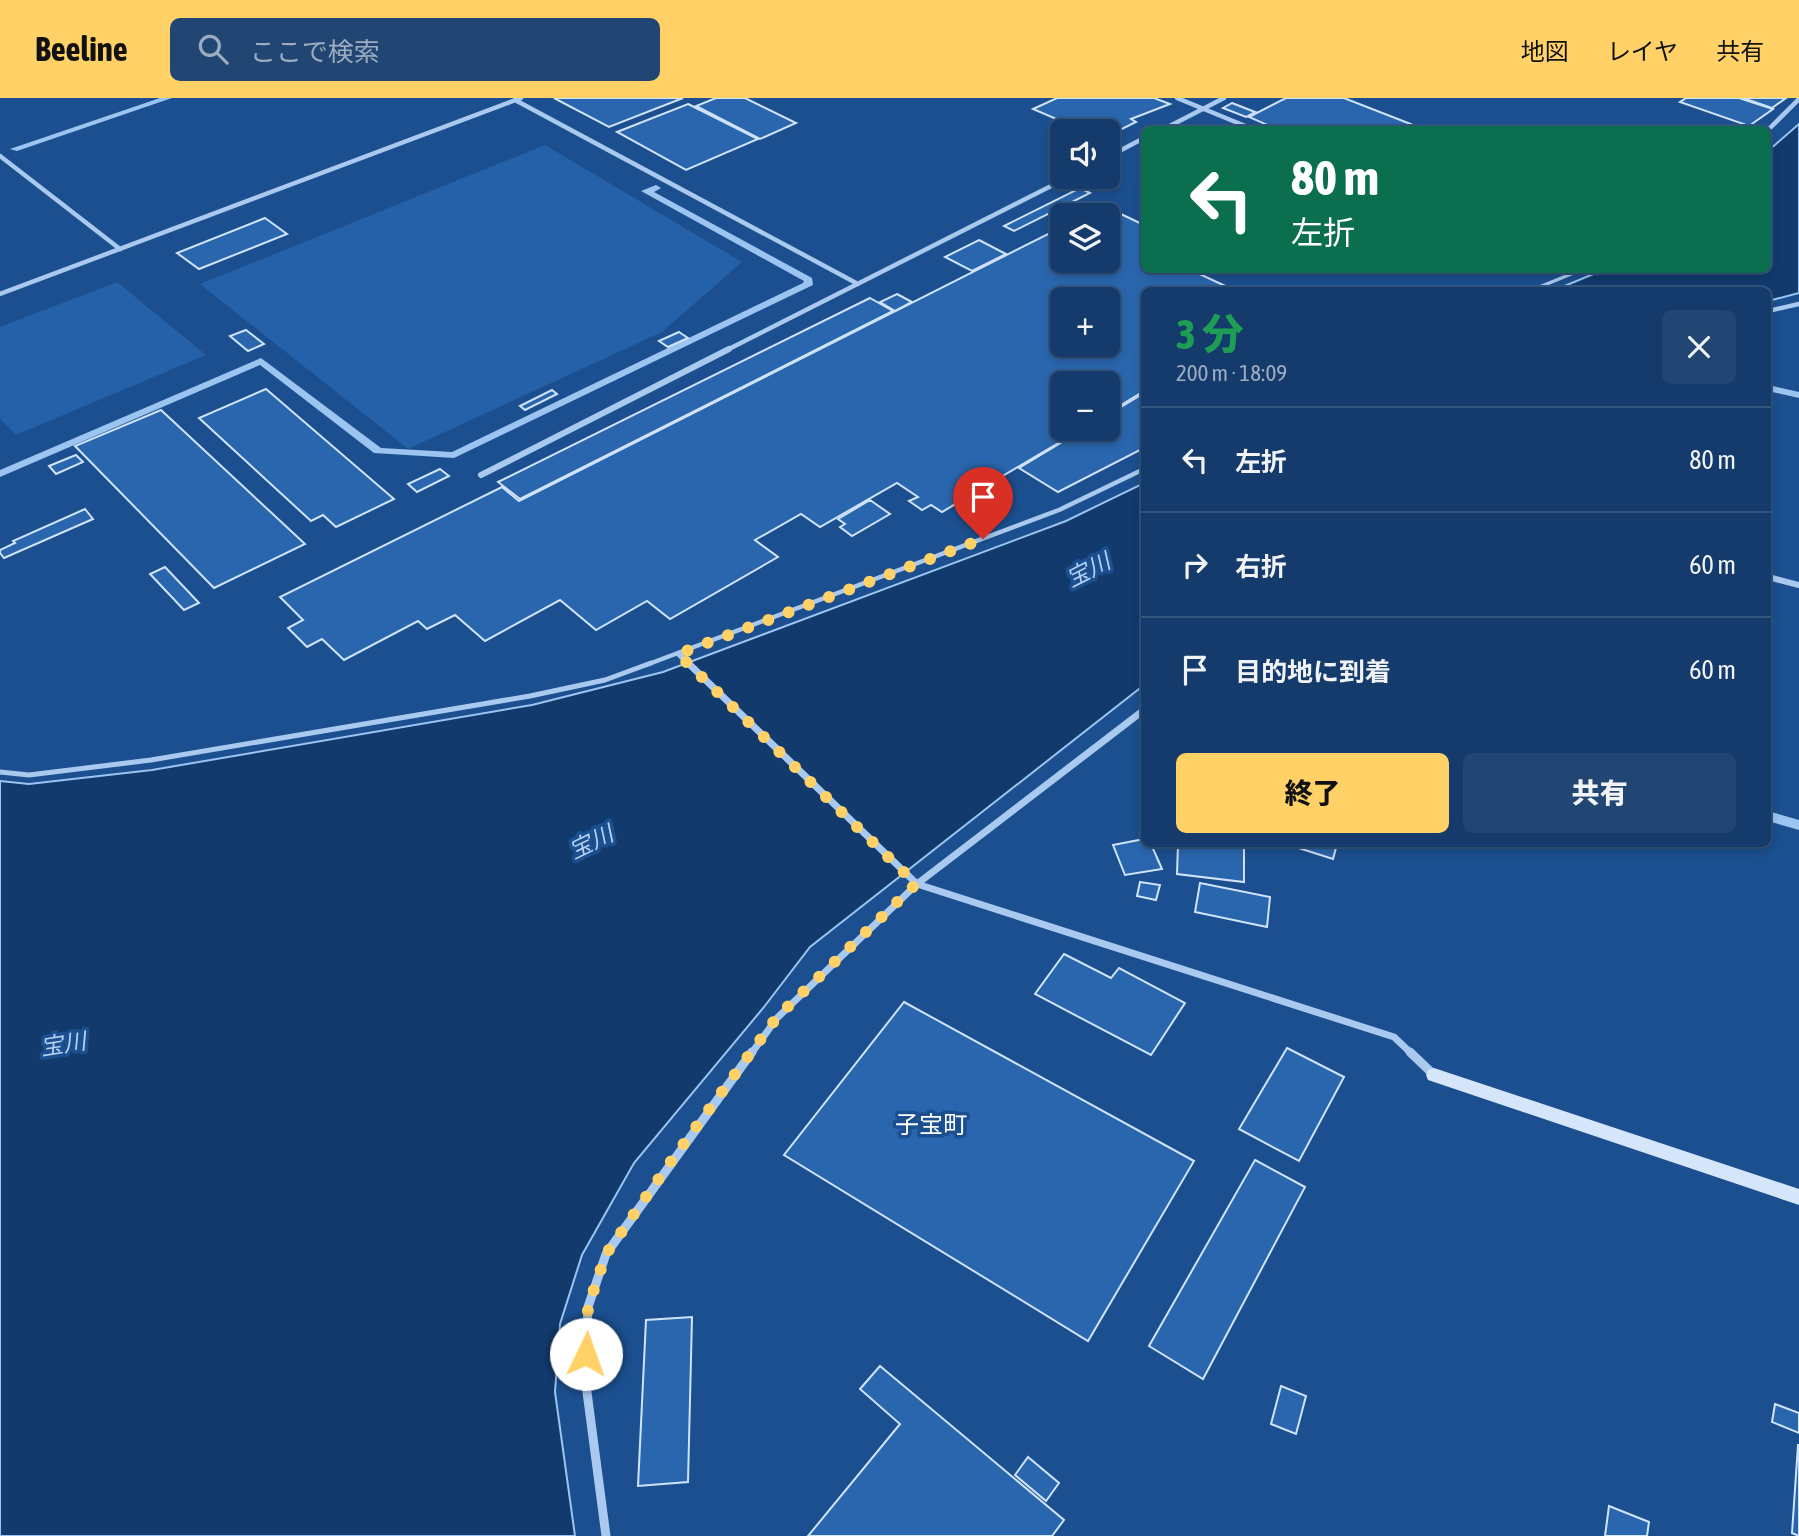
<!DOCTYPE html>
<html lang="ja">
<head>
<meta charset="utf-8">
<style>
  body { margin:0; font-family:"Asap Condensed","Noto Sans JP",sans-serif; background:#214673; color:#f1f3f6; height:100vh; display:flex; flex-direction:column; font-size:26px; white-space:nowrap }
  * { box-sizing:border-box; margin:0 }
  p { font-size:23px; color:#9dadc1 }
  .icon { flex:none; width:38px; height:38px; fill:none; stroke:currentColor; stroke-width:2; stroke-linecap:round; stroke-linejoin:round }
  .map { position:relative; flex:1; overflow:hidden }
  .side { position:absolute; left:1141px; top:189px; width:630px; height:560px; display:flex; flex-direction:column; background:#143b6b; border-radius:10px; box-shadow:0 4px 10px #0003,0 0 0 2px #33557e }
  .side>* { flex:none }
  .guide { position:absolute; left:1141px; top:28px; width:630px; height:147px; border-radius:10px; box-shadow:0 4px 10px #0003,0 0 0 2px #33557e; background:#0b6e4f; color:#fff; overflow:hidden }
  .controls { position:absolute; left:1050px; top:21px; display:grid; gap:14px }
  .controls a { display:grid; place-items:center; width:70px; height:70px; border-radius:10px; background:#143b6b; box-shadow:0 4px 10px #0003,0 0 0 2px #33557e; font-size:35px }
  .pin { position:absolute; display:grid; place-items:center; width:60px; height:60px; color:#fff; margin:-72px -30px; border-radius:50% 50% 50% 0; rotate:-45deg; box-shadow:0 0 7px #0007 }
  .pin .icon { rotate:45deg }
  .me { position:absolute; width:77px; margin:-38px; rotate:3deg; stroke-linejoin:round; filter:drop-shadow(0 0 5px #0008) }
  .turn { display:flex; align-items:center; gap:24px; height:147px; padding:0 35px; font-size:32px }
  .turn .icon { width:91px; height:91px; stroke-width:2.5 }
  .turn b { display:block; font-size:49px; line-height:60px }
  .round { display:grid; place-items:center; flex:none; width:74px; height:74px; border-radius:10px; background:#214673 }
  .headline { display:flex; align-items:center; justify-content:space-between; height:119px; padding:0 35px }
  h1 { font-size:42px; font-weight:800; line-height:52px; color:#1e9e55 }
  .action { display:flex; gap:14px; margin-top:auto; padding:14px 35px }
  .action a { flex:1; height:80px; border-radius:10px; background:#ffd166; color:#111; font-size:28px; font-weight:800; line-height:80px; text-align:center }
  .action a+a { background:#214673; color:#f1f3f6 }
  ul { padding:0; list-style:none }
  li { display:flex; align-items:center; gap:21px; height:105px; padding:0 35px; border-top:2px solid #33557e }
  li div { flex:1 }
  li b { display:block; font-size:26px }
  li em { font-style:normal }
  header { display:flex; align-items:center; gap:42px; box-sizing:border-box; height:98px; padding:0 35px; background:#ffd166; color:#111 }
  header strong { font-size:33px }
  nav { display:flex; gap:38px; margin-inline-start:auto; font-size:24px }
  .search { width:490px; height:63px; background:#214673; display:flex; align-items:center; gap:18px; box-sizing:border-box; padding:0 24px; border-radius:10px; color:#9dadc1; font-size:26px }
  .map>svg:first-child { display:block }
  .green { fill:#2461a8 }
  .water { fill:#123a6d; stroke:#9cc4f0; stroke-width:2 }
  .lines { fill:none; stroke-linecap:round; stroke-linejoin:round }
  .stream { fill:#9cc4f0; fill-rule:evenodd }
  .building { fill:#2a66ad; stroke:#cfe3fa; stroke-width:2; fill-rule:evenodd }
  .lane-far2 { stroke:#a9c9ee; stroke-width:3.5 }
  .lane-far1 { stroke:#a9c9ee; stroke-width:4.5 }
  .lane { stroke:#a9c9ee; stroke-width:5 }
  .street-far3 { stroke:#a9c9ee; stroke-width:4.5 }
  .street-far2 { stroke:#a9c9ee; stroke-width:6 }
  .street-far1 { stroke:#a9c9ee; stroke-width:7 }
  .street { stroke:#a9c9ee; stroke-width:9 }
  .secondary { fill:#d6e6fa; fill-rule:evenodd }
  .route { stroke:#ffd166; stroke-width:12; stroke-dasharray:0 21.6 }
  .labels { text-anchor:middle; stroke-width:7; stroke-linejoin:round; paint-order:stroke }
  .water-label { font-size:23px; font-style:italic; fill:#b5d3f5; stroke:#1b4f8f }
  .quarter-label { font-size:24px; fill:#fff; stroke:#1b4f8f }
</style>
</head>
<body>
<header>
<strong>Beeline</strong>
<div class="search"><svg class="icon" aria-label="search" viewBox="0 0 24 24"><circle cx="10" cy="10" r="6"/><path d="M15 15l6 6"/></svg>ここで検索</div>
<nav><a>地図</a><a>レイヤ</a><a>共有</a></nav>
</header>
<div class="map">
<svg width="1799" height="1438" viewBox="0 0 1799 1438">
  <rect width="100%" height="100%" fill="#1b4f8f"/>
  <g class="green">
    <polygon points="545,47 742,164 662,234 408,351 200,186"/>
    <polygon points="117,184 206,257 16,337 0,321 0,229"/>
  </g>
  <g class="water">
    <polygon points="1799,26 1799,195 1768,203 1768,192 1555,192 1603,172 1768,172 1768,53"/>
    <polygon points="1144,385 1144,587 810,849 764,909 634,1065 582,1157 560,1226 555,1294 575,1438 0,1438 0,683 29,686 152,672 532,607 663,574 1066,423"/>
  </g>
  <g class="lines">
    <g class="stream">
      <polygon points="160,0 172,0 17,53 10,51"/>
      <polygon points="656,87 661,90 654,94 812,180 813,187 454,360 374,355 260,267 0,379 0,372 261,260 381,350 452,354 803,185 804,183 641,93"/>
      <polygon points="1768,287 1799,294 1799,300 1768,293"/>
      <polygon points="1768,713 1799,722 1799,732 1768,723"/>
    </g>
  </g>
  <g class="building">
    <polygon points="554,0 683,0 609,29"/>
    <polygon points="716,0 745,0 796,25 760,41 696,8"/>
    <polygon points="1057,0 1154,0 1170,6 1131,21 1136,24 1108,38 1108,33 1084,33 1033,11"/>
    <polygon points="1286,0 1344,0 1426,32 1279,32 1249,19"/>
    <polygon points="1686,0 1739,0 1773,11 1749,28 1680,4"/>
    <polygon points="1743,0 1786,0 1772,10"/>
    <polygon points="1232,5 1255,14 1246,19 1223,10"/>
    <polygon points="688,6 758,41 686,72 617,34"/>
    <polygon points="1080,90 1090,95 1014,133 1004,128"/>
    <path d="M1104,108L1144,127V172H1191L1234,192H1144V293L1108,315V285H1062V331H1082L942,414L931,407L922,412L909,403L918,399L897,385L820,429L801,416L755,442L778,459L670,521L647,503L596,532L560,502L485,543L455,517L427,531L418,523L344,562L322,541L307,549L288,530L303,522L280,499L502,389L519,403L1062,129V163H1108V117H1085ZM1062,201H1108V247H1062Z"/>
    <polygon points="265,120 287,136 199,171 177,155"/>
    <polygon points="979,142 1006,156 972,173 945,159"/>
    <polygon points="897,196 912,204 895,213 880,204"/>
    <polygon points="870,200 893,213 520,401 498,384"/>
    <polygon points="246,232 264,246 248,253 230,238"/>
    <polygon points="679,234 688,240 668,249 659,243"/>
    <polygon points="266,291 394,401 336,429 323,417 311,423 199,320"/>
    <polygon points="552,292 557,296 525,312 520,308"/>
    <polygon points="1144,295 1144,350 1058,394 1019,370 1084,331 1108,331 1108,317"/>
    <polygon points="161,312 305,446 214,490 75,348"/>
    <polygon points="76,357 83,364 56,376 49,368"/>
    <polygon points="440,371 449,378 417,394 408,386"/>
    <polygon points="870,402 890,416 852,438 840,429 845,426 838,421"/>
    <polygon points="85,411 93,421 4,460 0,455 0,452 15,445 13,443"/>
    <polygon points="165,469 199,505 184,512 150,476"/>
    <polygon points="1144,741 1144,746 1151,746 1162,771 1125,777 1113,747"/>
    <polygon points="1178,746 1244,746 1244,784 1177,776"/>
    <polygon points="1286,746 1337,746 1333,761"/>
    <polygon points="1140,784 1160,787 1156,802 1137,798"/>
    <polygon points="1200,785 1270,799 1267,829 1195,814"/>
    <polygon points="1064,856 1111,880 1119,870 1185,905 1151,957 1035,896"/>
    <polygon points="904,904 1194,1063 1088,1243 784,1057"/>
    <polygon points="1287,950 1344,979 1299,1063 1239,1031"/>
    <polygon points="1255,1062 1305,1089 1203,1281 1149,1248"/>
    <polygon points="692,1219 688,1384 638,1388 646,1222"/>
    <polygon points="880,1268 1064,1422 1052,1438 808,1438 900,1326 860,1291"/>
    <polygon points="1281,1288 1306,1298 1296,1336 1271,1326"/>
    <polygon points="1775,1306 1799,1315 1799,1335 1772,1324"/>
    <polygon points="1798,1347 1799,1347 1799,1438 1792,1435"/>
    <polygon points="1028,1359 1059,1385 1046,1403 1015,1377"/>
    <polygon points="1609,1408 1649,1424 1647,1438 1605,1438"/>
  </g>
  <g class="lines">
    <polyline class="lane-far2" points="1532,192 1581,172"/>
    <polyline class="lane-far1" points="646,567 1059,412 1144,371"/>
    <polyline class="lane" points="0,674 29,677 151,662 530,598 605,582 651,565"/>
    <g class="street-far3">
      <polyline points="1177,0 1255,32"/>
      <polyline points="515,2 858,186"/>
      <polyline points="1162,32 1224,0"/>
      <polyline points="1768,32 1799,1"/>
      <polyline points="0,58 120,151"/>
      <polyline points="1108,59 1144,40"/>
      <polyline points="0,196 521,0"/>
      <polyline points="1768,213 1799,206"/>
      <polyline points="725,253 1069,79"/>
    </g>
    <g class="street-far2">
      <polyline points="481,377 729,251"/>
      <polyline points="1768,479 1799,487"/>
      <polyline points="679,556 690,567"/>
    </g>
    <g class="street-far1">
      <polyline points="688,565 917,786 1394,939 1412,956"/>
      <polyline points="751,956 777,920 917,786 1144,612"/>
    </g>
    <g class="street">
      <polyline points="1410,954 1434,977"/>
      <polyline points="606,1438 585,1279 588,1209 606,1156 752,954"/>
    </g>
    <polygon class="secondary" points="1434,970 1799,1091 1799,1107 1428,982 1426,977 1428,972"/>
  </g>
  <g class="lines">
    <polyline class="route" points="586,1256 588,1209 606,1156 674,1059 777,919 916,786 678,556 983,441"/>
  </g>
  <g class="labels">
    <g class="water-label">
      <text transform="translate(1088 472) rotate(-27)" y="8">宝川</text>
      <text transform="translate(591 744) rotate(-26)" y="8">宝川</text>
      <text transform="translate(63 946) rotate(-9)" y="8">宝川</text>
    </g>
    <g class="quarter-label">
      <text x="931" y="1035">子宝町</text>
    </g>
  </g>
</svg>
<div class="controls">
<a><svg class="icon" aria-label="sound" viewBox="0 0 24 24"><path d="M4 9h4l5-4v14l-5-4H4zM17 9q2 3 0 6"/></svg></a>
<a><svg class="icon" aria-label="layers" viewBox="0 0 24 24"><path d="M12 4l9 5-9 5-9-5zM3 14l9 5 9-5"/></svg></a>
<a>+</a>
<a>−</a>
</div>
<div class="pin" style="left:983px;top:441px;background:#d93025"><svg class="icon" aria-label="arrive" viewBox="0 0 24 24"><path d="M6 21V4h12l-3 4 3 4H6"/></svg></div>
<svg class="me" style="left:586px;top:1256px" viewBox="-20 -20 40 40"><circle r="19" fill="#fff"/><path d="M0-13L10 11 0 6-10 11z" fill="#ffd166"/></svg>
<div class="guide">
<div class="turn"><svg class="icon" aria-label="left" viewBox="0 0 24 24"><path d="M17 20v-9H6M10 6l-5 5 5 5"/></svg><div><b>80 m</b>左折</div></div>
</div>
<section class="side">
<div class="headline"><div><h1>3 分</h1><p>200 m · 18:09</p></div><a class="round"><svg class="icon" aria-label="close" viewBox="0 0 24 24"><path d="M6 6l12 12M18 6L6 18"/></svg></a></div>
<ul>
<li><svg class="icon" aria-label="left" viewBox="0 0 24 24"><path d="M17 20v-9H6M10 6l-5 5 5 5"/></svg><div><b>左折</b></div><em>80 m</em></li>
<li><svg class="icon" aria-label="right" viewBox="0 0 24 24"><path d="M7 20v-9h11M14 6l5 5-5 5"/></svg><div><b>右折</b></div><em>60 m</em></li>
<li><svg class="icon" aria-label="arrive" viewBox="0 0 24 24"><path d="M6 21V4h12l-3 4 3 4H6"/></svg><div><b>目的地に到着</b></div><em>60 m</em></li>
</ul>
<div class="action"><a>終了</a><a>共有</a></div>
</section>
</div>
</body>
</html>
